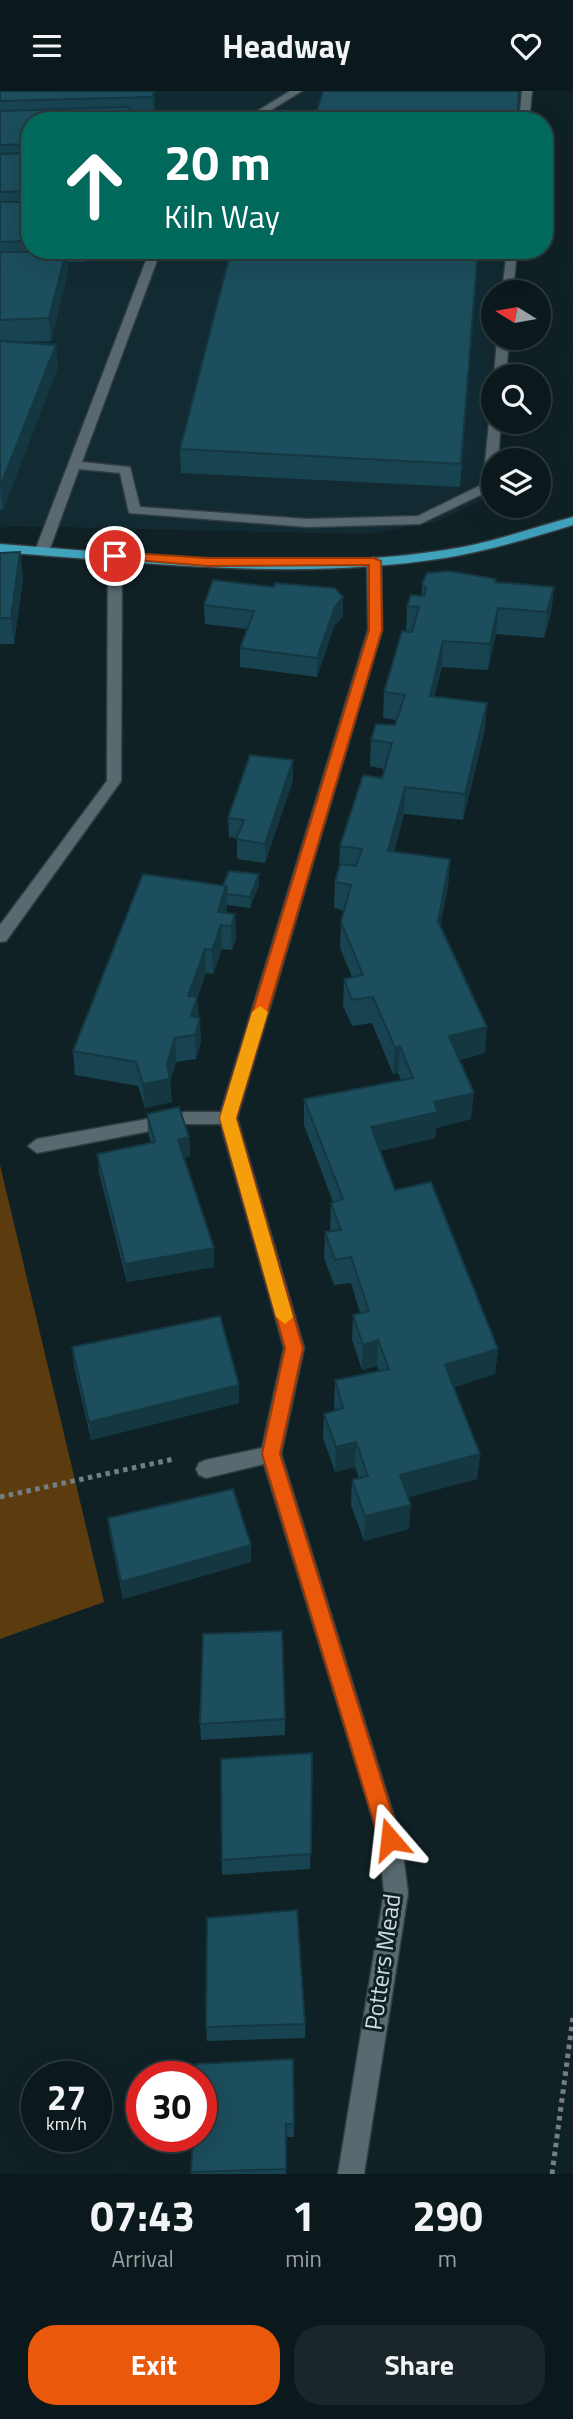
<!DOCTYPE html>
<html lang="en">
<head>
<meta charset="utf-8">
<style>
  body { margin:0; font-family:"Titillium Web",sans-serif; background:#1a2629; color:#f1f3f6; height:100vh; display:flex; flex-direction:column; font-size:26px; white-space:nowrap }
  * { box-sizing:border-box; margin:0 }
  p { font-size:23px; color:#9aa0a3 }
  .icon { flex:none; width:38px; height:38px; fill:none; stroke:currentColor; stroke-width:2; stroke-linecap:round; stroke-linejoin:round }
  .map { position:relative; height:2083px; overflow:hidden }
  .sheet { display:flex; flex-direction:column; background:#0c191c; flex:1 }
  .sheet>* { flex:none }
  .guide { position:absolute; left:21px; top:21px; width:532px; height:147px; border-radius:28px; box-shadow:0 7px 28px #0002,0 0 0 2px #2c383b; background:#00695c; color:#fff; overflow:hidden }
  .needle { width:46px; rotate:281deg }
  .buttons { position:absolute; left:481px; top:189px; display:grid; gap:14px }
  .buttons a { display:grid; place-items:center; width:70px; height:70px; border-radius:50%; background:#0c191c; box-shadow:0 7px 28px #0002,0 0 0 2px #2c383b; font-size:35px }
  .speed { position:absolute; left:21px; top:1970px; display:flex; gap:14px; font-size:35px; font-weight:700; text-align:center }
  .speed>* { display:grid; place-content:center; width:91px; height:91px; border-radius:50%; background:#0c191c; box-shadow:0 7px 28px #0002,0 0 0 2px #2c383b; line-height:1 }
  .speed small { font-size:18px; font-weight:400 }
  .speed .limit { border:10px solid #d22; background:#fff; color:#111 }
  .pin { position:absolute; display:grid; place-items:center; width:60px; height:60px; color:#fff; margin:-30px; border:4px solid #fff; border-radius:50%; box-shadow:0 2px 7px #0007 }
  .me { position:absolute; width:77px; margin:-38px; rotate:343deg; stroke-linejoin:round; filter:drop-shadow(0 0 5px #0008) }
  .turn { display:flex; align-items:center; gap:24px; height:147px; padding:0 28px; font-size:32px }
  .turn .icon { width:91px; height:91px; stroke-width:2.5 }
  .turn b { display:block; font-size:49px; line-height:60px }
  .eta { display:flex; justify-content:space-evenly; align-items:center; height:119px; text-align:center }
  .eta b { font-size:42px; font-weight:700; line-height:49px }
  .cta { display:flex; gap:14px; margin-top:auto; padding:14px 28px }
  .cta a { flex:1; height:80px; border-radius:28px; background:#ea580c; color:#fff; font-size:28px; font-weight:700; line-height:80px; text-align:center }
  .cta a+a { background:#1a2629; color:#f1f3f6 }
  header { display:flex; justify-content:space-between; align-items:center; height:91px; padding:0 28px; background:#0c191c; font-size:32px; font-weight:700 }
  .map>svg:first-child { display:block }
  .built { fill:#122b33 }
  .green { fill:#5c3c0f }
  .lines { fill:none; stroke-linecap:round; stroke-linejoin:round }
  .service-casing { stroke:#323c41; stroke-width:3 }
  .minor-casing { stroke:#323c41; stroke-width:3 }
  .primary-casing { stroke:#323c41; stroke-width:3 }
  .path { stroke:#728084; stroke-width:5; stroke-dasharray:4.5 4.5; stroke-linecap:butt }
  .service { fill:#586a70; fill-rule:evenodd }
  .minor { fill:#586a70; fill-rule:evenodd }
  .primary { fill:#41a2bc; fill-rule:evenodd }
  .wall { fill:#184350 }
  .shaded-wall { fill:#143741 }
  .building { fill:#1c4e5d; stroke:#143741; stroke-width:2 }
  .route { fill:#ea580c; stroke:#983908; stroke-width:2 }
  .slow { fill:#f59e0b }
  .labels { text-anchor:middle; stroke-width:6; stroke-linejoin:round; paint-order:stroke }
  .near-street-label { font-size:24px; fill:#d0dbde; stroke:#102126 }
</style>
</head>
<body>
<header><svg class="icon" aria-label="menu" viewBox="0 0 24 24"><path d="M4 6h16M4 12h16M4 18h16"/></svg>Headway<svg class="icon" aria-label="heart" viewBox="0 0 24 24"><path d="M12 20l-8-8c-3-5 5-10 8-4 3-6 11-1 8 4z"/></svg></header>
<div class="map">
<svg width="573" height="2083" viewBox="0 0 573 2083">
  <rect width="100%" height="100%" fill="#102126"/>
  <polygon class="built" points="0,0 528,0 525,30 30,30 30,159 518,159 513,201 494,201 494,247 509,247 505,285 494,285 494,331 501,331 499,369 494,369 493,404 436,431 366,443 12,435 0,437"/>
  <polygon class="green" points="0,1074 104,1511 0,1548"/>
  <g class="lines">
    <g class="service-casing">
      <g id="service">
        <polygon points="290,0 302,0 253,30 241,30"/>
        <polygon points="522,0 532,0 529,30 519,30"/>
        <polygon points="150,159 161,159 82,371 130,376 140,416 307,428 418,425 483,393 489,331 494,328 494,331 501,331 498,369 494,369 493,398 420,433 307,436 129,422 120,382 79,378 49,460 42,464 37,463 35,460"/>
        <polygon points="507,159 517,159 513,201 502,201"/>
        <polygon points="497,247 509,247 506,285 494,285"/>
        <polygon points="115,461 122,465 121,690 6,850 0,851 0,834 107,690 108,465"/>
        <polygon points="186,1021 228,1021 237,1027 228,1033 186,1033 37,1062 28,1055 37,1048"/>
      </g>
    </g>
    <g class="minor-casing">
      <polygon id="minor" points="374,466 381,470 382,539 237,1027 304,1257 281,1363 401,1748 408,1802 364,2083 338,2083 384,1802 379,1748 264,1373 206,1387 199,1384 196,1378 199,1372 206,1369 262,1357 284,1257 219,1027 368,539 367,470"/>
    </g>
    <g class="primary-casing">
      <path id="primary" d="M573,426V434C531,447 488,460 445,467C298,490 146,472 0,461V453C147,464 298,482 445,459C489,453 530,437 573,426Z"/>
    </g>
    <g class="path">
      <polyline points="0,1406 174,1368"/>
      <polyline points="552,2083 573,1926"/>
    </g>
    <use href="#service" class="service"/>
    <use href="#minor" class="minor"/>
    <use href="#primary" class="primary"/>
  </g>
  <g class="wall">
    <polygon points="0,0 155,0 154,27 30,30 30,159 86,159 85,171 67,171 68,182 51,250 11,251 56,254 58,276 3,419 0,419"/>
    <polygon points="479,159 460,396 181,382 180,358"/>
    <polygon points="20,461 23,487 14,553 0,553 0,462"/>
    <polygon points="496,491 554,496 551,522 544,547 496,543 488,579 442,576 434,605 487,612 485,638 463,729 404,723 394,761 450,768 448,795 440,835 485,962 459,969 471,1028 436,1037 435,1047 380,1060 395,1099 498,1258 495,1283 454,1296 480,1363 477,1388 408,1406 409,1438 364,1450 351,1414 352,1389 359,1387 355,1376 335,1381 323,1347 324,1323 335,1319 334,1315 335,1289 379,1280 377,1275 362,1279 352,1249 353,1224 360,1222 351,1192 334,1194 324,1167 325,1141 331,1140 330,1138 331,1112 333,1111 304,1034 304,1008 401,989 398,982 393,983 372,932 352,935 343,915 344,888 352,886 340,857 341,831 344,820 334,817 335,791 339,776 340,755 382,687 384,678 370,675 371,649 395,634 397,629 383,627 384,601 406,540 407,515 422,505 422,492"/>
    <polygon points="204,514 343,525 334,535 317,586 240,576 240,557 247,538 205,533"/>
    <polygon points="293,689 265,772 237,768 237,747 229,746 228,727"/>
    <polygon points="259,783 259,794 250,817 227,814 226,822 235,823 236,847 232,859 222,858 213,883 206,882 197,907 201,951 196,968 176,971 170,990 172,1011 145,1017 138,995 75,984 73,960 223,794"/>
    <polygon points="147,1023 189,1046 190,1065 184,1067 214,1176 127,1191 99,1082 97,1063 151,1052 148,1042"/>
    <polygon points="72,1256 239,1312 91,1349 74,1275"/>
    <polygon points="108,1427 251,1454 251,1471 123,1508 110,1445"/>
    <polygon points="285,1628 285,1644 201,1649 200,1633"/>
    <polygon points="312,1662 310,1778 222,1784 222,1769"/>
    <polygon points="305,1933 305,1947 207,1950 206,1936"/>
    <polygon points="293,1968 294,2046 286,2046 286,2083 191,2083 193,2046"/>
  </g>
  <g class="shaded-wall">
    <polygon points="154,0 155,0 154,27 153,6"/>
    <polygon points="66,161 68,182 51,250 49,227"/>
    <polygon points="56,254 58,276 3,419 0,396"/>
    <polygon points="20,461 23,487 14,553 11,527"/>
    <polygon points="554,496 551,522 544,547 547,521"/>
    <polygon points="343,506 343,525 334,535 317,586 317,567 335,516"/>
    <polygon points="498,517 496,543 488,579 490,553"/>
    <polygon points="443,550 442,576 428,631 430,605"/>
    <polygon points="487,612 485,638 463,729 465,703"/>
    <polygon points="293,669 293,689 265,772 265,753"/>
    <polygon points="405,696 404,723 387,786 388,760"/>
    <polygon points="450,768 448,795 436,856 438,830"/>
    <polygon points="259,783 259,794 250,817 250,806"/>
    <polygon points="226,795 227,819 221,836 222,858 213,883 212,859 218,821"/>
    <polygon points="235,823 236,847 232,859 231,835"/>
    <polygon points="205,858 206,882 197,907 198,930 192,945 188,905"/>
    <polygon points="200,927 201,951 196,968 195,944"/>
    <polygon points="487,936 485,962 446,971 449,945"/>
    <polygon points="175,947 176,971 170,990 172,1011 145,1017 143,993 167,973"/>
    <polygon points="400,955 398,982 393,983 395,957"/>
    <polygon points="474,1002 471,1028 436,1037 435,1047 370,1062 371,1036 434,1011"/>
    <polygon points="189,1046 190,1065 179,1068 178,1049"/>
    <polygon points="214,1157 214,1176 127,1191 125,1173"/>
    <polygon points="378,1249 377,1275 362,1279 363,1254"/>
    <polygon points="498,1258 495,1283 443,1300 445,1274"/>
    <polygon points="239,1294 239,1312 91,1349 89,1331"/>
    <polygon points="356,1351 355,1376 335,1381 336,1356"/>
    <polygon points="480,1363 477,1388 398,1409 400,1384"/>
    <polygon points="411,1414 409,1438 364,1450 365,1425"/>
    <polygon points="251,1454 251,1471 123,1508 121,1491"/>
  </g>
  <g class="building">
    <polygon points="0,0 154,0 153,6 0,10"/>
    <polygon points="323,0 519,0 517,30 280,30 280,29 314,28"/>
    <polygon points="130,16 130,30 30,30 30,53 0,54 0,20"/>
    <polygon points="30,62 30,100 0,101 0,63"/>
    <polygon points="0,111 30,111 30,150 0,151"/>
    <polygon points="231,159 478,159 461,373 180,358"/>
    <polygon points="0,161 66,161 49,227 0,229"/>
    <polygon points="0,250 56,254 0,396"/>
    <polygon points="20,461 11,527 0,527 0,462"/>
    <polygon points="449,480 496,488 495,491 554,496 547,521 498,517 490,553 443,550 430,605 487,612 465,703 405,696 388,760 450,768 438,830 487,936 449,945 474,1002 434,1011 438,1021 371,1036 395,1099 431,1091 498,1258 445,1274 480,1363 400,1384 411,1414 365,1425 352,1389 368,1385 356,1351 336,1356 324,1323 343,1317 335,1289 389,1278 378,1249 363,1254 353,1224 369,1220 351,1166 335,1169 325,1141 341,1139 331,1112 343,1108 304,1008 413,987 400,955 395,957 373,906 352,909 344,888 363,884 341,831 351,794 335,791 340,773 356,775 362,758 340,755 363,684 382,687 392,652 371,649 376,633 395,634 405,604 384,601 402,540 412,541 419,516 407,515 411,504 424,505 426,497 422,492 427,482"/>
    <polygon points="213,489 274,496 275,492 335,497 343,506 335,516 317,567 240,557 254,520 204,514"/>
    <polygon points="250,664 293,669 265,753 236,748 244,729 228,727"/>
    <polygon points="229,780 259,783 250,806 227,803 226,795 223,794"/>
    <polygon points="143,783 226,795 218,821 235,823 231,835 221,834 212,859 205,858 188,905 197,906 191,925 200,927 195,944 175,947 167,973 170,988 143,993 136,971 73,960"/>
    <polygon points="179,1016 189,1046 178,1049 214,1157 125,1173 97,1063 155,1051 147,1023"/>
    <polygon points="220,1225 239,1294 89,1331 72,1256"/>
    <polygon points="233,1398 251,1454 121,1491 108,1427"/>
    <polygon points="282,1540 285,1628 200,1633 203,1543"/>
    <polygon points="312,1662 311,1763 222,1769 221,1668"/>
    <polygon points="297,1819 305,1933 206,1936 207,1827"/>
    <polygon points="293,1968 294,2033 286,2033 286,2078 191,2081 193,2046 201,2046 201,1986 195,1986 196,1973"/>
  </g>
  <polygon class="route" points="115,461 208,467 374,467 381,470 382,539 236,1027 303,1257 280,1363 400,1748 397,1755 390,1758 382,1755 379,1748 262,1363 285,1257 220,1027 369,539 369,474 208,475 111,467 111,462"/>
  <polygon class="slow" points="260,915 268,921 236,1027 293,1226 285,1233 276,1226 220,1027 252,921"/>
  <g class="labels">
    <g class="near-street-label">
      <text transform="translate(383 1871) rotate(-82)" y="8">Potters Mead</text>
    </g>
  </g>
</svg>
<div class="buttons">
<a><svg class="needle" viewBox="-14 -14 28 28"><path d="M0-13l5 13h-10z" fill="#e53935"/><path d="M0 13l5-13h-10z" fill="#9aa0a3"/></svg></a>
<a><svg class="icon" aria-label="search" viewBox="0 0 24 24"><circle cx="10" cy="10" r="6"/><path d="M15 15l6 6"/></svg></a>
<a><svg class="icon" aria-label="layers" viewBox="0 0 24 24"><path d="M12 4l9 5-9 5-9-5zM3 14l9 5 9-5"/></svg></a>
</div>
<div class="speed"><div>27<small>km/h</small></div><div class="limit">30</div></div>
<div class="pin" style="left:115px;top:465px;background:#d93025"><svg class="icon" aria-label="arrive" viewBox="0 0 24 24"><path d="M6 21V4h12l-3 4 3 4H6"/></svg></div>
<svg class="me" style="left:390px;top:1748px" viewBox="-20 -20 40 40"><path d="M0-17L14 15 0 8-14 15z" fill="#ea580c" stroke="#fff" stroke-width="4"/></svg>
<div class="guide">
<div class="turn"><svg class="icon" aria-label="ahead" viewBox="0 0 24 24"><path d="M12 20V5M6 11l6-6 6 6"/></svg><div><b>20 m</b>Kiln Way</div></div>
</div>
</div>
<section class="sheet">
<div class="eta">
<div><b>07:43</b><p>Arrival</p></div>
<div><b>1</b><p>min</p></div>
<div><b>290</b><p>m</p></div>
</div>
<div class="cta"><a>Exit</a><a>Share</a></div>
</section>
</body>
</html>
